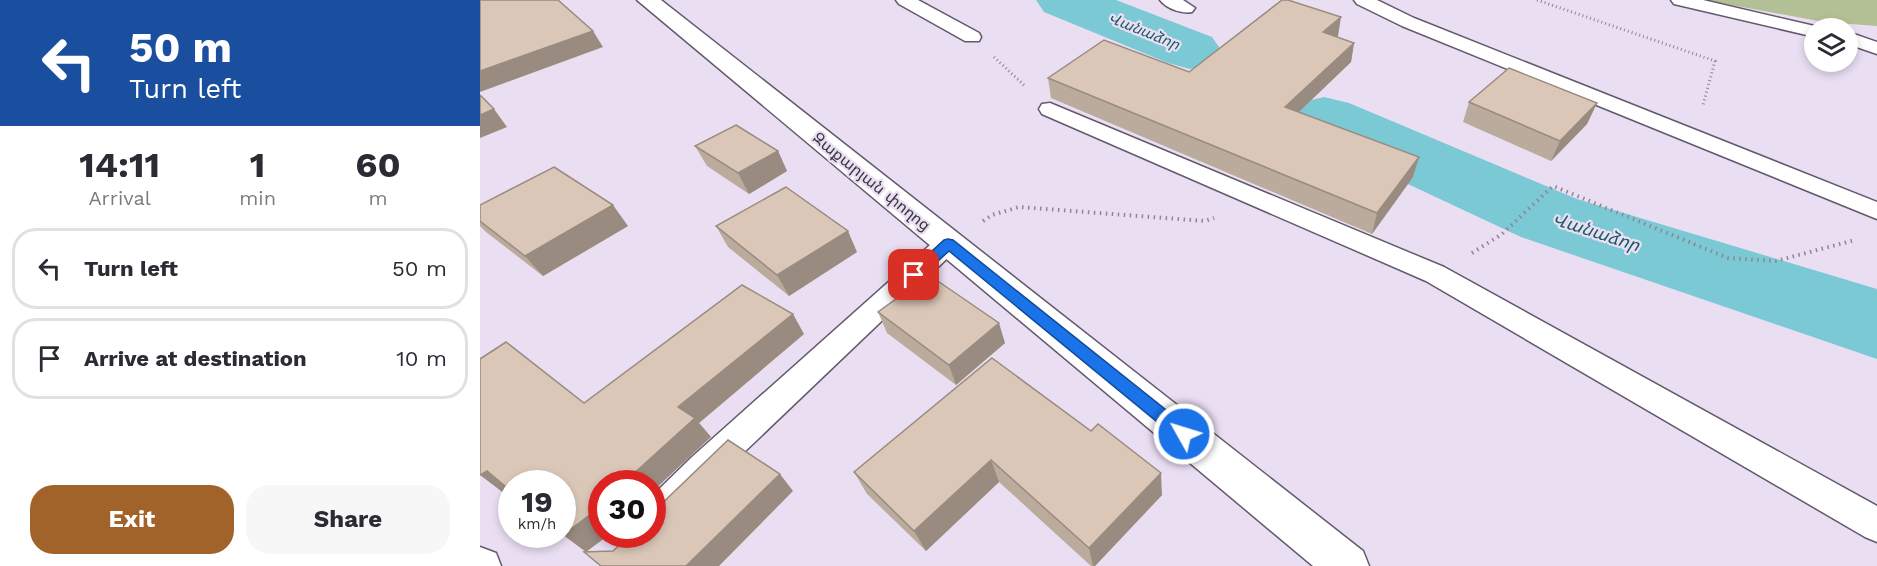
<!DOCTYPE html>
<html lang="en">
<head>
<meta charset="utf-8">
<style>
  body { margin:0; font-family:"Work Sans","Noto Sans Armenian",sans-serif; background:#f7f7f7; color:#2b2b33; height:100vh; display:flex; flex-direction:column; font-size:22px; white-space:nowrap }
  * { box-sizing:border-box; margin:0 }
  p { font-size:20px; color:#7c7c81 }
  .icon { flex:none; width:33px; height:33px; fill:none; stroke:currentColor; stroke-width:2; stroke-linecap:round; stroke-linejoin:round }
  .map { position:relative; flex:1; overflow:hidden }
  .panel { display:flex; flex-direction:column; background:#fff; width:480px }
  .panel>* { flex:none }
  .banner { background:#1a4fa0; color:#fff; overflow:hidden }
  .fabs { position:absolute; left:1324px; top:18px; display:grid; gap:12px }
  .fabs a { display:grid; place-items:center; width:54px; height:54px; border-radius:50%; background:#fff; box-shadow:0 3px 9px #0003; font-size:30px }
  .speed { position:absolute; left:18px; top:470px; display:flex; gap:12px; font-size:30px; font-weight:700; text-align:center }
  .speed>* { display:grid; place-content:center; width:78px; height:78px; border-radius:50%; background:#fff; box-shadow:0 3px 9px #0003; line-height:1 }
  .speed small { font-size:15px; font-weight:400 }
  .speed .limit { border:9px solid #d22; background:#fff; color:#111 }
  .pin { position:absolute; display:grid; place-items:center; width:51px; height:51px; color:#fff; margin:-26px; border-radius:12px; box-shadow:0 3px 9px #0006 }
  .me { position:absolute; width:66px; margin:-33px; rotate:309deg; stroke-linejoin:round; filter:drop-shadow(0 0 4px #0008) }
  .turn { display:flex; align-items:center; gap:21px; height:126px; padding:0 30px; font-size:27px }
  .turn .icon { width:78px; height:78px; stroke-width:2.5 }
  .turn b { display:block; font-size:42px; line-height:51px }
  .eta { display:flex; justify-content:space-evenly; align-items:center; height:102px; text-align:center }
  .eta b { font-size:36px; font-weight:700; line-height:42px }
  .primary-button { display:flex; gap:12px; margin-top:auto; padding:12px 30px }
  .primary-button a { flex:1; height:69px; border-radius:24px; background:#a16329; color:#fff; font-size:24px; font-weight:700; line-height:69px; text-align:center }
  .primary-button a+a { background:#f7f7f7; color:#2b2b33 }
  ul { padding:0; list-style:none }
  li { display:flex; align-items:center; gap:18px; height:81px; margin:0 12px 9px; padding:0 18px; border:3px solid #e1e1e2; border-radius:24px }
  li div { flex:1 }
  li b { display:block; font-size:22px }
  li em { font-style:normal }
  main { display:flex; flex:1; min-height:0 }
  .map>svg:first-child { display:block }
  .green { fill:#b3bf95 }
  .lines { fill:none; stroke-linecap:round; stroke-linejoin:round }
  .river { fill:#7bc9d5; fill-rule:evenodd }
  .lane-casing { stroke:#63596b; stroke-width:3 }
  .street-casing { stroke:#63596b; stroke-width:3 }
  .path-far1 { stroke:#8e8695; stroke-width:3; stroke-dasharray:1 3; stroke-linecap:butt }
  .path { stroke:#8e8695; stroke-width:4; stroke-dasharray:1.5 4.5; stroke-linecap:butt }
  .lane { fill:#fff; fill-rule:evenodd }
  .street { fill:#fff; fill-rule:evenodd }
  .wall { fill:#bbab9d }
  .shaded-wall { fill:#998b80 }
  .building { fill:#dac7b7; stroke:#998b80; stroke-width:1.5 }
  .route { fill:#1a73e8; stroke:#114b97; stroke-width:1.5 }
  .labels { text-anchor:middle; stroke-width:4.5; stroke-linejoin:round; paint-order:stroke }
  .far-water-label { font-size:15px; font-style:italic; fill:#1a5c65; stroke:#eadef3 }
  .street-label { font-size:16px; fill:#3c3840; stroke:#eadef3 }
  .water-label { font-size:18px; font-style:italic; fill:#1a5c65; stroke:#eadef3 }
</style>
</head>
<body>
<main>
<section class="panel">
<div class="banner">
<div class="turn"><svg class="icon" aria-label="left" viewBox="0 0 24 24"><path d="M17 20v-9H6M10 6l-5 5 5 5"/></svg><div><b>50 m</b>Turn left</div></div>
</div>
<div class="eta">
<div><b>14:11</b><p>Arrival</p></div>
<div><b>1</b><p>min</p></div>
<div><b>60</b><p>m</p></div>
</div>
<ul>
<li><svg class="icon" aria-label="left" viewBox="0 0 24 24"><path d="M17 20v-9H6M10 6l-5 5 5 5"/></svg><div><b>Turn left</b></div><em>50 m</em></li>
<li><svg class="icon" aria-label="arrive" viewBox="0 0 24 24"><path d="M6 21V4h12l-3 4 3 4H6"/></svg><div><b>Arrive at destination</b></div><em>10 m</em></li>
</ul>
<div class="primary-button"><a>Exit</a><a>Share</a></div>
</section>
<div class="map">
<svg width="1397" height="566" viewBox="0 0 1397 566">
  <rect width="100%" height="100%" fill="#eadef3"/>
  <polygon class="green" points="1224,0 1397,0 1397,26 1344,22"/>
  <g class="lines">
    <g class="river">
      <polygon points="556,0 636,0 732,37 741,50 732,63 710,69 688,63 564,12"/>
      <polygon points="844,97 869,103 1097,199 1397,289 1397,359 1041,237 819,133 809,118 819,103"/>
    </g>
    <g class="lane-casing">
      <g id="lane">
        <polygon points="416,0 438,0 499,33 501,37 499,41 485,41 419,4"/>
        <path d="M680,0H703L715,8L712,12C702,14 687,9 680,0Z"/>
        <polygon points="874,0 897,0 934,18 1397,202 1397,219 922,26 877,4"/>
        <polygon points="1191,0 1223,0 1343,28 1335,28 1335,37 1194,4"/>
        <polygon points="1368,32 1397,42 1397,54 1368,44"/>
        <polygon points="570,103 964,267 1397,506 1397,542 1385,537 946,281 562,114 559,109 562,104"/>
        <polygon points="468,234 477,237 481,243 477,249 236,479 184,532 172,536 166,534 172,534 172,496 212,457 459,237"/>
        <polygon points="0,547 16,553 21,566 0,566"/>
      </g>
    </g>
    <g class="street-casing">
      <polygon id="street" points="157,0 181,0 883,551 889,566 833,566"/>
    </g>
    <g class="path-far1">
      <polyline points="1057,0 1235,61 1223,105"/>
      <polyline points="514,57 546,87"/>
    </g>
    <g class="path">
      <polyline points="503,221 512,215 539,207 725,221 734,218"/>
      <polyline points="992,253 1022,234 1073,186 1248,258 1296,261 1375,240"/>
    </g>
    <use href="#lane" class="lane"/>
    <use href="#street" class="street"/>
  </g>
  <g class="wall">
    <polygon points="858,36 857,37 874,43 871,62 819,112 933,177 892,234 571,98 568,78 709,72"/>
    <polygon points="989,102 1117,103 1107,124 1071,161 983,122"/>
    <polygon points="215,146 298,151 307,171 269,194 227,166"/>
    <polygon points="0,205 148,226 63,276 6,232 0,226"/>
    <polygon points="236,226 377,252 309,296 248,247"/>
    <polygon points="398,312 525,343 476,385 407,333"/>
    <polygon points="324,334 219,423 231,437 122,483 122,534 30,490 25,494 104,403"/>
    <polygon points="512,358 682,495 615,566 611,566 519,482 446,551 387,494 374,472"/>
  </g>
  <g class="shaded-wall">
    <polygon points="861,17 858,36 840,52 843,32"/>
    <polygon points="113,31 123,47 0,92 0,71"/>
    <polygon points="874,43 871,62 803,127 805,107"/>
    <polygon points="1117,103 1107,124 1071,161 1080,141"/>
    <polygon points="14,109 27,127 0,138 0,115"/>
    <polygon points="298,151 307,171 269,194 258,173"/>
    <polygon points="939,157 933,177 892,234 897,213"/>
    <polygon points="133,205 148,226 63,276 45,256"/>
    <polygon points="368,231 377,252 309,296 297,275"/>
    <polygon points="313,314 324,334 219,423 231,437 172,492 172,483 151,483 151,476 198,407"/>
    <polygon points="519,323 525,343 476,385 469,365"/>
    <polygon points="511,460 519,482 446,551 434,531"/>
    <polygon points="7,471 31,489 25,494 0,475"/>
    <polygon points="681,473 682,495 615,566 613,566 609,548"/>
    <polygon points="300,474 313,491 239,566 206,566"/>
    <polygon points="111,514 122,522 122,534 130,534 106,552 83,535"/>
  </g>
  <g class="building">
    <polygon points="0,0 78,0 113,31 0,71"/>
    <polygon points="802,0 808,0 861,17 843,32 874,43 805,107 939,157 897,213 568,78 624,40 709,72"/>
    <polygon points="1029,68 1117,103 1080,141 989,102"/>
    <polygon points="0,95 14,109 0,115"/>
    <polygon points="256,125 298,151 258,173 215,146"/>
    <polygon points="74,167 133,205 45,256 0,221 0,205"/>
    <polygon points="306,187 368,231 297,275 236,226"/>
    <polygon points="449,275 519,323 469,365 398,312"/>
    <polygon points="262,285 313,314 198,407 215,418 151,476 151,483 122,483 122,514 111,514 83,535 81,534 82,534 82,483 32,483 32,492 7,471 0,475 0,359 26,342 104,403"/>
    <polygon points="512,358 611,431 618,424 681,473 609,548 511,460 434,531 374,472"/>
    <polygon points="248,440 300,474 206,566 121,566 104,552 133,551 151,534 172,534 172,513"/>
  </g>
  <polygon class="route" points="468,239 473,240 710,429 712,434 710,439 704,441 698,439 469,251 438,279 429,279 427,275 429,272 464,240"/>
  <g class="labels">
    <g class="far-water-label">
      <text transform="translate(664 31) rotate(22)" y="5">Վանաձոր</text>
    </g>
    <g class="street-label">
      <text transform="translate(392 181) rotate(39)" y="6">Զաքարյան փողոց</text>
    </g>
    <g class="water-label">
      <text transform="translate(1116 232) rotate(18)" y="6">Վանաձոր</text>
    </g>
  </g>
</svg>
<div class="fabs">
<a><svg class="icon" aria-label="layers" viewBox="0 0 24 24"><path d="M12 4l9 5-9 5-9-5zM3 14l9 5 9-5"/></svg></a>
</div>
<div class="speed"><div>19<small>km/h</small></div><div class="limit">30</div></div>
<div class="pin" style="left:434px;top:275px;background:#d93025"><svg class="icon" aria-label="arrive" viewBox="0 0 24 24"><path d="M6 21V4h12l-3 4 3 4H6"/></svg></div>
<svg class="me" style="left:704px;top:434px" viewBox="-20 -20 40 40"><circle r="17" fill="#1a73e8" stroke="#fff" stroke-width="3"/><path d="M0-11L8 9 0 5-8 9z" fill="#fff"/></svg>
</div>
</main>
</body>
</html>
